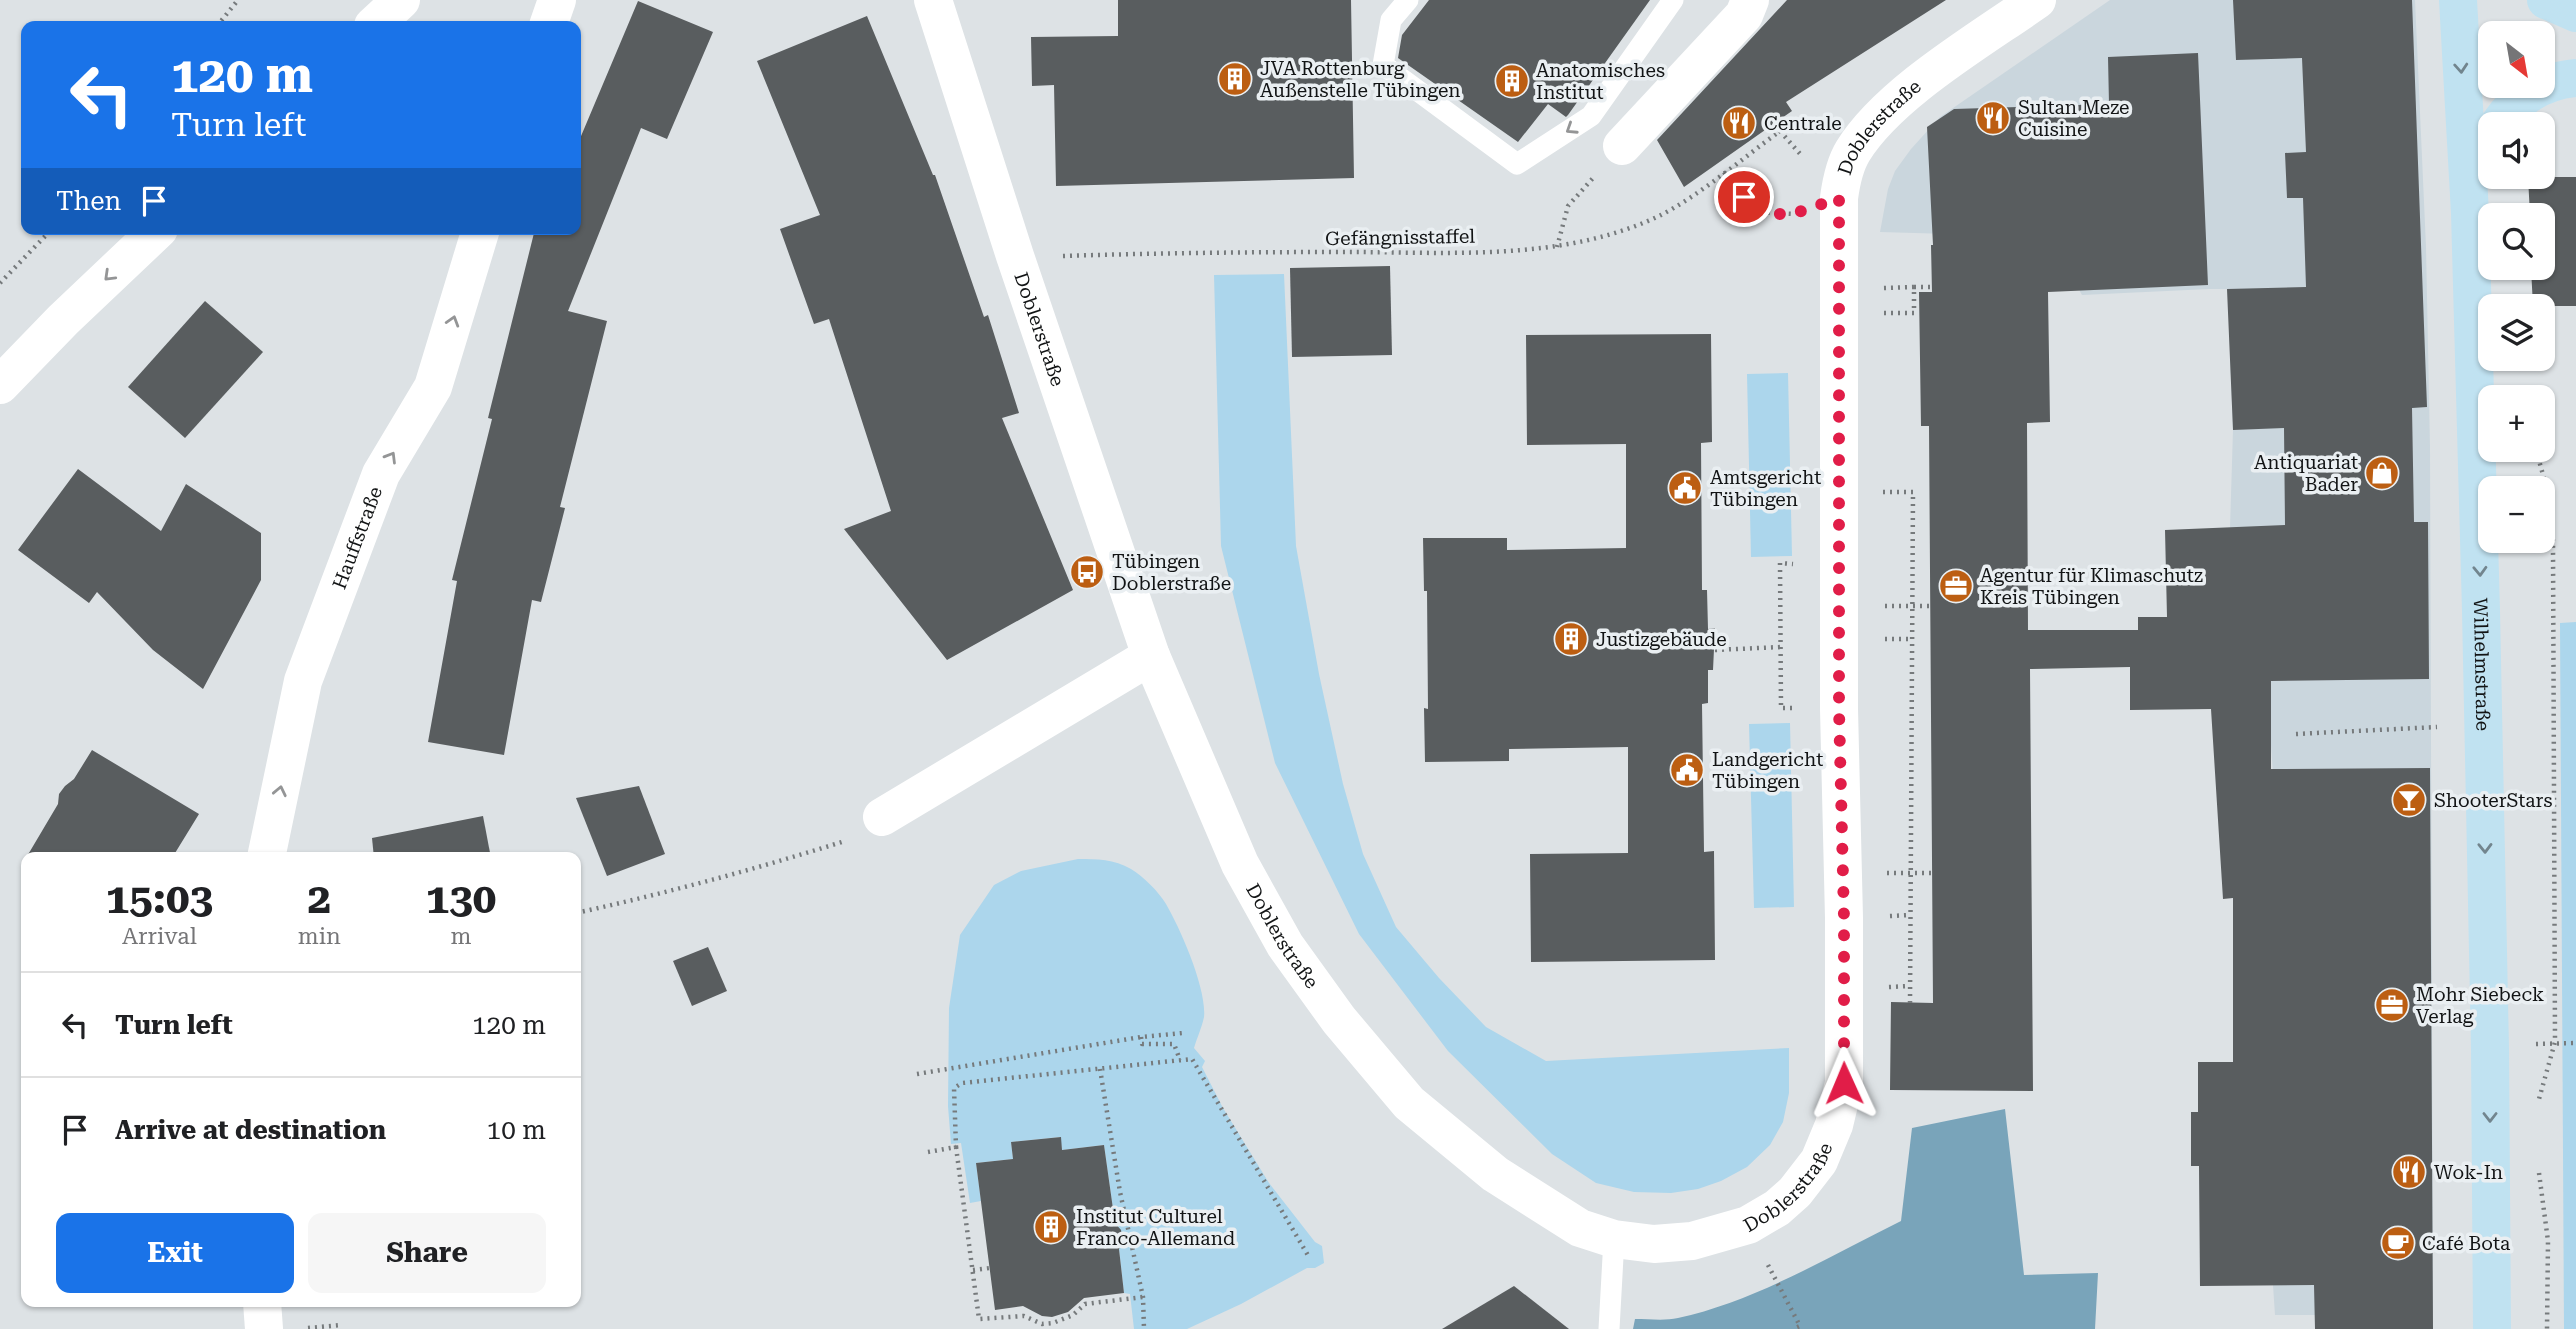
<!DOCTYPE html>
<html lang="en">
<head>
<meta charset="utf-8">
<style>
  body { margin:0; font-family:"Roboto Serif",serif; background:#f6f6f6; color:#202124; height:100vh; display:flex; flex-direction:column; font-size:26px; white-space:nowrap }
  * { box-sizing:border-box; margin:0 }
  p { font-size:23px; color:#757577 }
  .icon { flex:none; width:38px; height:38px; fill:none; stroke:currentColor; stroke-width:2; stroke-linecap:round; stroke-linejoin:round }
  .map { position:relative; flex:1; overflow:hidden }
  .side { position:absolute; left:21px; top:852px; width:560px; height:455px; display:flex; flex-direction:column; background:#fff; border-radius:14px; box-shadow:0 2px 5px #0004 }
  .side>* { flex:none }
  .top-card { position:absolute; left:21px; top:21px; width:560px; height:214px; border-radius:14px; box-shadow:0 2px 5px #0004; background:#1a73e8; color:#fff; overflow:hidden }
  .needle { width:46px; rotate:149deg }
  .tools { position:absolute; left:2478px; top:21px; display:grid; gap:14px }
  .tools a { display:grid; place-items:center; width:77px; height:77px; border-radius:14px; background:#fff; box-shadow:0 2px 5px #0004; font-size:35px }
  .pin { position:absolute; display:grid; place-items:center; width:60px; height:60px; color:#fff; margin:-30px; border:4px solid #fff; border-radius:50%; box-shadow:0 2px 7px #0007 }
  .me { position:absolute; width:77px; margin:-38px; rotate:359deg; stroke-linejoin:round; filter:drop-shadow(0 0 5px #0008) }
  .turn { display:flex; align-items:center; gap:24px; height:147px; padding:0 35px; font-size:32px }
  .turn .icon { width:91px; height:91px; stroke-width:2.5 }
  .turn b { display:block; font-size:49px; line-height:60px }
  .then { display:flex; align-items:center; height:66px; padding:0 35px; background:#0003; gap:14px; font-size:26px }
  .eta { display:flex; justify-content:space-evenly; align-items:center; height:119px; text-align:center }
  .eta b { font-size:42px; font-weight:700; line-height:49px }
  .cta { display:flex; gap:14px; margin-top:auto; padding:14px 35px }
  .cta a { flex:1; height:80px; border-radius:14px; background:#1a73e8; color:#fff; font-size:28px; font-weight:700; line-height:80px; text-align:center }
  .cta a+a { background:#f6f6f6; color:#202124 }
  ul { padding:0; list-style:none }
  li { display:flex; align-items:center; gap:21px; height:105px; padding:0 35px; border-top:2px solid #e0e0e0 }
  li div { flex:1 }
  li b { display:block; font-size:26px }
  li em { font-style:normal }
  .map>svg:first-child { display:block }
  .built { fill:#cad6dd }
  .green { fill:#acd6ec }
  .forest { fill:#79a4ba }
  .building { fill:#595d5f }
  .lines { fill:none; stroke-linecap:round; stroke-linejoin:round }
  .path { stroke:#767a7c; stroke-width:4.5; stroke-dasharray:2 5; stroke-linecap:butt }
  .lane { stroke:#fff; stroke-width:21 }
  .street { stroke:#fff; stroke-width:38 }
  .secondary { stroke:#c0e2f1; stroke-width:38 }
  .oneway { stroke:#72858e }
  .oneway2 { stroke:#949596 }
  .route { stroke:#e11d48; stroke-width:12; stroke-dasharray:0 21.6 }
  .labels { text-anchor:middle; stroke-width:7; stroke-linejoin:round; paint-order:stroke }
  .poi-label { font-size:19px; fill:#121415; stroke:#eaeff2; text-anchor:start }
  .street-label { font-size:19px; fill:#121415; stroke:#eaeff2 }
</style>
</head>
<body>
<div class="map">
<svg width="2576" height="1329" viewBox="0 0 2576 1329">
  <rect width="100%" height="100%" fill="#dde2e5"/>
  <polygon class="built" points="2110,0 2415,0 2426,247 2430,447 2433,1315 2275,1315 2273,1285 2283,919 2271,745 2230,528 2233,430 2229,321 2255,289 2209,289 2082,295 2050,237 1880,232 1888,189 1895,171 1911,149 1940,117"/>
  <g class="green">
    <polygon points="1284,274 1296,546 1319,674 1343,784 1363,854 1396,927 1439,978 1486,1027 1546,1061 1789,1048 1789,1093 1783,1122 1770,1145 1747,1167 1721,1181 1698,1189 1671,1193 1634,1192 1596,1183 1552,1154 1448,1051 1359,934 1275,763 1221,546 1214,275"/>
    <polygon points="1788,373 1792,556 1751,557 1747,374"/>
    <polygon points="2576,622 2576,1329 2564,1329 2560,623"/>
    <polygon points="1790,723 1794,907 1754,908 1749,724"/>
    <path d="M1078,859C1097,859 1114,859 1131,869C1144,877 1158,891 1166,904C1180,928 1207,989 1204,1017C1202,1027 1197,1038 1194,1048L1205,1061L1202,1067L1223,1108L1269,1183L1315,1242L1322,1246L1324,1263L1315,1268H1307L1241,1304L1187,1329H1134L1130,1294L1124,1293L1119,1249C1124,1239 1122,1231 1115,1223L1104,1145L1062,1150L1060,1137L1011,1142L1013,1159L976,1163L981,1201L970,1203L961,1143L951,1144L948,1106L949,1008L960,935L994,885L1021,871Z"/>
  </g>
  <path class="forest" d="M2005,1109L2024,1275L2098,1273L2095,1329H1633L1635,1319C1649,1319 1665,1321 1678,1318C1756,1301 1830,1256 1901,1221L1912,1128Z"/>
  <g class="building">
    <polygon points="1118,0 1351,0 1354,178 1056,186 1054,85 1032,86 1031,37 1118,36"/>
    <polygon points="1429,0 1650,0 1568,115 1566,117 1548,104 1518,142 1398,58 1402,35"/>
    <polygon points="1787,0 1946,0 1786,102 1792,111 1684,187 1657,140"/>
    <polygon points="2233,0 2412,0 2427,407 2412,408 2414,522 2428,522 2429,679 2271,681 2271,769 2430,768 2433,1329 2315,1329 2314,1285 2200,1286 2199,1166 2191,1166 2191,1112 2198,1112 2198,1062 2233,1062 2233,898 2223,899 2211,709 2130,710 2130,667 2030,669 2033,1091 1890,1090 1891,1002 1933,1003 1929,426 1921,426 1919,292 1932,292 1931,245 1933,245 1927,127 1954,109 2109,104 2108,57 2198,53 2208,285 2048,292 2050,422 2027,423 2028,630 2138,630 2138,617 2167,617 2165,530 2285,525 2284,428 2233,430 2227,289 2306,287 2303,198 2287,198 2285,153 2306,152 2302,58 2236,60"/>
    <polygon points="638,1 713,32 667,139 641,128 568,311 607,321 560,507 565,508 541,602 532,600 504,755 428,742 457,581 452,580 492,419 488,418 535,229 576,229 576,148"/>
    <polygon points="867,16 933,175 935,175 984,317 988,315 1019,413 1002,418 1073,590 947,660 844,529 891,511 829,319 814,324 780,229 820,215 757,61"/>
    <polygon points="2528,177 2576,177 2576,306 2533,306 2531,268 2543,268 2543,215 2530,215"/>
    <polygon points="1390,266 1392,355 1292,357 1290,268"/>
    <polygon points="205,301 263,352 185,438 128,387"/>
    <polygon points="1711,334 1712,442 1701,443 1702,590 1707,590 1708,629 1715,628 1713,670 1708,670 1708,703 1702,704 1704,852 1714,851 1715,960 1531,962 1530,854 1628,853 1628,747 1509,749 1509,761 1425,762 1424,708 1428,709 1427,591 1424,591 1423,538 1507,538 1507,550 1626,548 1626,444 1527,445 1526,335"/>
    <polygon points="78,469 161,531 186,484 261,533 261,580 203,689 153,650 97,592 89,603 18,550"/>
    <polygon points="92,750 199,814 172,858 26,858 58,804 59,794 65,786 74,779"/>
    <polygon points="639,786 665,854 607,876 576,798"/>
    <polygon points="483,816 491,858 374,858 372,838"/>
    <polygon points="708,947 727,991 692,1006 673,961"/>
    <polygon points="1061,1137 1062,1150 1104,1145 1115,1223 1121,1230 1123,1241 1119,1249 1124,1293 1084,1298 1068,1312 1052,1317 1042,1316 1023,1306 995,1310 976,1163 1013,1159 1011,1142"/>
    <polygon points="1514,1286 1569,1329 1442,1329"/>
  </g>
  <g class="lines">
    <g class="path">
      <polyline points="217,26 238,0"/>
      <polyline points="1778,121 1780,131"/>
      <polyline points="1724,172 1756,212 1794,214"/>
      <polyline points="1557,247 1568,206 1593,178"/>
      <path d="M1063,256C1157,253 1251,252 1345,252C1449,252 1562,262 1659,216C1699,196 1743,158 1780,131L1802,156"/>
      <polyline points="0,283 52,229"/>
      <polyline points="1884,288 1914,287"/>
      <polyline points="1884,313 1914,313 1914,287 1931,287"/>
      <polyline points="2536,450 2551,503 2553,542 2555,1042 2539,1099"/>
      <polyline points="1883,492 1913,492 1910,1003"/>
      <polyline points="1885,606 1930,606"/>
      <polyline points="1885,639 1912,639"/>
      <polyline points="1715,650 1781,647"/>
      <polyline points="1792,708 1781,708 1780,563 1793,564"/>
      <polyline points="2296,734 2437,727"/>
      <polyline points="1887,873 1932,873"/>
      <path d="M576,913C667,893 756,869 845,841"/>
      <polyline points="1890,916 1910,915"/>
      <polyline points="1889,987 1910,986"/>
      <polyline points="1141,1037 1142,1044 1174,1044 1180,1060"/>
      <polyline points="2536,1044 2576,1043"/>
      <polyline points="1100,1069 1120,1192 1143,1297 1144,1329"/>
      <polyline points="917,1074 1141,1037 1183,1033"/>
      <polyline points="956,1147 979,1319 1024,1316 1042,1324 1053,1323 1073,1315 1085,1304 1143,1297"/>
      <polyline points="928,1152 956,1147 954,1088 962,1083 1192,1059 1309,1257"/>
      <polyline points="2539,1173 2548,1241 2547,1329"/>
      <polyline points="1768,1265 1800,1326 1793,1329"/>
      <polyline points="973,1270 990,1268"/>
      <polyline points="308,1328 342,1325"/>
    </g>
    <g class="lane">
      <polyline points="1408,0 1391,20 1383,65 1517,164 1591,116 1673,0"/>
      <polyline points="1609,1329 1614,1239"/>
    </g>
    <g class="street">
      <path id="s1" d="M933,0L1015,256L1151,656L1240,864L1285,945L1339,1020L1409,1103L1495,1174L1580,1228L1614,1239L1654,1244L1692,1241L1748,1225L1777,1208L1795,1192L1819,1161L1834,1125L1844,1083V918L1839,709V198C1841,183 1845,164 1853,151C1889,93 1980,40 2037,0"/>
      <polyline points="373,26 401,0"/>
      <polyline points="548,26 557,0"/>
      <polyline points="1622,146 1744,15 1750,0"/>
      <polyline points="0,385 63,320 159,229"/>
      <polyline points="882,817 1151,656"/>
      <path id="s2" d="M266,858L303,681L381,474L433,387L481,229"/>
      <polyline points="262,1302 264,1329"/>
    </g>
    <g class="secondary">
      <path id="s3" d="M2458,0L2470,213L2481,611L2490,1049L2492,1329"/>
      <polyline points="2546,0 2576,13"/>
      <path d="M2499,124C2517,97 2544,81 2576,78"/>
    </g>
  </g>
  <defs><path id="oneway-chevron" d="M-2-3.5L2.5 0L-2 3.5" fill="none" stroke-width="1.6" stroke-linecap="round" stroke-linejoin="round" transform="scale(1.75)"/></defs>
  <g class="oneway">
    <use href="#oneway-chevron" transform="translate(2461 68) rotate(86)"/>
    <use href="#oneway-chevron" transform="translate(2480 571) rotate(88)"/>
    <use href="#oneway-chevron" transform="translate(2485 848) rotate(89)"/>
    <use href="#oneway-chevron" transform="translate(2490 1117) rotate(90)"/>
  </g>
  <g class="oneway2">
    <use href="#oneway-chevron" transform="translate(1571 129) rotate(147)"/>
    <use href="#oneway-chevron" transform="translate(109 276) rotate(136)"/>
    <use href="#oneway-chevron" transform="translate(453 321) rotate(-73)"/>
    <use href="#oneway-chevron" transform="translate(391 457) rotate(-59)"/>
    <use href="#oneway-chevron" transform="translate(280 791) rotate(-78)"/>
  </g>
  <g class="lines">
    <polyline class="route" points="1744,197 1756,212 1790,215 1839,198 1839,709 1844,918 1844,1083"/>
  </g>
  <defs>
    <g id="building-disc" transform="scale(1.75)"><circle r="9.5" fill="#bc5e12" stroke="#eaeff2"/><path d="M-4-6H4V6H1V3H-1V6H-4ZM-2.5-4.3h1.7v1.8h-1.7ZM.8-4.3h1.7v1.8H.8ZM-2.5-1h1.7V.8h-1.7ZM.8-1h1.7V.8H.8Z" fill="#fff"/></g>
    <g id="restaurant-disc" transform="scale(1.75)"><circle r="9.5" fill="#bc5e12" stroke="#eaeff2"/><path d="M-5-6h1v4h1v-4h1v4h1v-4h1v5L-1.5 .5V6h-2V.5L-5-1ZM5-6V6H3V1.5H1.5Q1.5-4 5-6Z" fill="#fff"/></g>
    <g id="shop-disc" transform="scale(1.75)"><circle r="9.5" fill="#bc5e12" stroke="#eaeff2"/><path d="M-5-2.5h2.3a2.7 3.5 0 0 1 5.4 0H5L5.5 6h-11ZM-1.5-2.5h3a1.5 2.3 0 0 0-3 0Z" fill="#fff"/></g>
    <g id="civic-disc" transform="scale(1.75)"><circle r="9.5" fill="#bc5e12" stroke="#eaeff2"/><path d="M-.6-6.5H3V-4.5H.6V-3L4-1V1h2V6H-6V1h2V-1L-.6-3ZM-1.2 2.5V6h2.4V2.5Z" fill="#fff"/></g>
    <g id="bus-disc" transform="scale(1.75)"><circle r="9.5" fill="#bc5e12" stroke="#eaeff2"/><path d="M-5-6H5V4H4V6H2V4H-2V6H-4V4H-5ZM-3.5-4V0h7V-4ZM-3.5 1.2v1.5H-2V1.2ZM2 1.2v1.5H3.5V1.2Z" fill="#fff"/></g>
    <g id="office-disc" transform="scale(1.75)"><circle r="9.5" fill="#bc5e12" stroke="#eaeff2"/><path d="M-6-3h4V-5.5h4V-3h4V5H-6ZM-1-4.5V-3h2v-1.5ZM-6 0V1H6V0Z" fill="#fff"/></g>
    <g id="bar-disc" transform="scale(1.75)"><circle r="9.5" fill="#bc5e12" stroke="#eaeff2"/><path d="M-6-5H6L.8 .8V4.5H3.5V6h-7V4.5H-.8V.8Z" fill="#fff"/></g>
    <g id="cafe-disc" transform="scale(1.75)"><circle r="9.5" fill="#bc5e12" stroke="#eaeff2"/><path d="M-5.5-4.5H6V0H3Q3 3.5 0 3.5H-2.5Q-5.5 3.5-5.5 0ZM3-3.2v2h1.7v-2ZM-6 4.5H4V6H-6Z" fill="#fff"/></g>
  </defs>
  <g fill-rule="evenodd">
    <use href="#building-disc" x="1235" y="79"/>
    <use href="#building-disc" x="1512" y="81"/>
    <use href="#restaurant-disc" x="1993" y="118"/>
    <use href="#restaurant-disc" x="1739" y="123"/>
    <use href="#shop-disc" x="2382" y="473"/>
    <use href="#civic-disc" x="1685" y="488"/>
    <use href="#bus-disc" x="1087" y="572"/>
    <use href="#office-disc" x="1956" y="586"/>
    <use href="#building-disc" x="1571" y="639"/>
    <use href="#civic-disc" x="1687" y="770"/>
    <use href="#bar-disc" x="2409" y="800"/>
    <use href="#office-disc" x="2392" y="1005"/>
    <use href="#restaurant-disc" x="2409" y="1172"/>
    <use href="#building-disc" x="1051" y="1227"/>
    <use href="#cafe-disc" x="2398" y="1243"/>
  </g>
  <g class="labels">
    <g class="poi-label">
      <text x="1260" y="75">JVA Rottenburg<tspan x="1260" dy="22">Außenstelle Tübingen</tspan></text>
      <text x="1536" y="77">Anatomisches<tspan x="1536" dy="22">Institut</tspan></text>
      <text x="2018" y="114">Sultan Meze<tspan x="2018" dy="22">Cuisine</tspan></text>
      <text x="1764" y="130">Centrale</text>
      <text x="2358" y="469" text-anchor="end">Antiquariat<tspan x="2358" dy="22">Bader</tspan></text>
      <text x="1710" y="484">Amtsgericht<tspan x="1710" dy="22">Tübingen</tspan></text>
      <text x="1112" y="568">Tübingen<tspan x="1112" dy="22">Doblerstraße</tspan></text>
      <text x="1980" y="582">Agentur für Klimaschutz<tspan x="1980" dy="22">Kreis Tübingen</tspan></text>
      <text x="1596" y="646">Justizgebäude</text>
      <text x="1712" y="766">Landgericht<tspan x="1712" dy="22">Tübingen</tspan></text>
      <text x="2434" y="807">ShooterStars</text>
      <text x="2416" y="1001">Mohr Siebeck<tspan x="2416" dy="22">Verlag</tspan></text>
      <text x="2434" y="1179">Wok-In</text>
      <text x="1076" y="1223">Institut Culturel<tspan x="1076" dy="22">Franco-Allemand</tspan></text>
      <text x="2422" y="1250">Café Bota</text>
    </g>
    <g class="street-label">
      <text dy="7" stroke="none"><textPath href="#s1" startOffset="2744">Doblerstraße</textPath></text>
      <text transform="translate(1400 237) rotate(-1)" y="7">Gefängnisstaffel</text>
      <text dy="7" stroke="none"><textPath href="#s1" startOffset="346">Doblerstraße</textPath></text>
      <text dy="7" stroke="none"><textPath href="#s2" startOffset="334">Hauffstraße</textPath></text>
      <text dy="7" stroke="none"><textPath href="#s3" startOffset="665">Wilhelmstraße</textPath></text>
      <text dy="7" stroke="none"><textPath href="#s1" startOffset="1001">Doblerstraße</textPath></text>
      <text dy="7" stroke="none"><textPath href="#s1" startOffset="1652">Doblerstraße</textPath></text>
    </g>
  </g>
</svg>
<div class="tools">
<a><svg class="needle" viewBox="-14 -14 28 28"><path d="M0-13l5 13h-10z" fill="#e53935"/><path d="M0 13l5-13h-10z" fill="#757577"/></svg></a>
<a><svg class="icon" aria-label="sound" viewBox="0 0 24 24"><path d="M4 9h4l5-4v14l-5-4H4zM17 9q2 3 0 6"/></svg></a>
<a><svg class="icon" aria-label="search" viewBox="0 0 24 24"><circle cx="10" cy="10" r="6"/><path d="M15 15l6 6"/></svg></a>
<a><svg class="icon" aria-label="layers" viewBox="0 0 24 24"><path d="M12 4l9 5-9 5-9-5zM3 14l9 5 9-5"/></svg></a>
<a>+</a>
<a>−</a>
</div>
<div class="pin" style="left:1744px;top:197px;background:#d93025"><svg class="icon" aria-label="arrive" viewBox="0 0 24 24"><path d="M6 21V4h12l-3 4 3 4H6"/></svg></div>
<svg class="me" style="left:1844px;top:1083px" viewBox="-20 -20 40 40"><path d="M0-17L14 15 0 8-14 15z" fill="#e11d48" stroke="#fff" stroke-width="4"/></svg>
<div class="top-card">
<div class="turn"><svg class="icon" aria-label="left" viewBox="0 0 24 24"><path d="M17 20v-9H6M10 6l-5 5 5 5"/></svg><div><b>120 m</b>Turn left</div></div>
<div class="then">Then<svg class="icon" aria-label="arrive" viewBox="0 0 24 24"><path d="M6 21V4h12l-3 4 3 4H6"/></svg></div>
</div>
<section class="side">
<div class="eta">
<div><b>15:03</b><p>Arrival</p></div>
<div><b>2</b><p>min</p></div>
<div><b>130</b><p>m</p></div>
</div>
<ul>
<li><svg class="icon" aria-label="left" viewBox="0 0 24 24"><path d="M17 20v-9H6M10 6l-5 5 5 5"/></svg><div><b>Turn left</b></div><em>120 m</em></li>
<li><svg class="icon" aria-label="arrive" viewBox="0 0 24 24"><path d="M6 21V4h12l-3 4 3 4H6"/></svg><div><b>Arrive at destination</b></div><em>10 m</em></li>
</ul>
<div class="cta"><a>Exit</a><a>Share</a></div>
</section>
</div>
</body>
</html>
